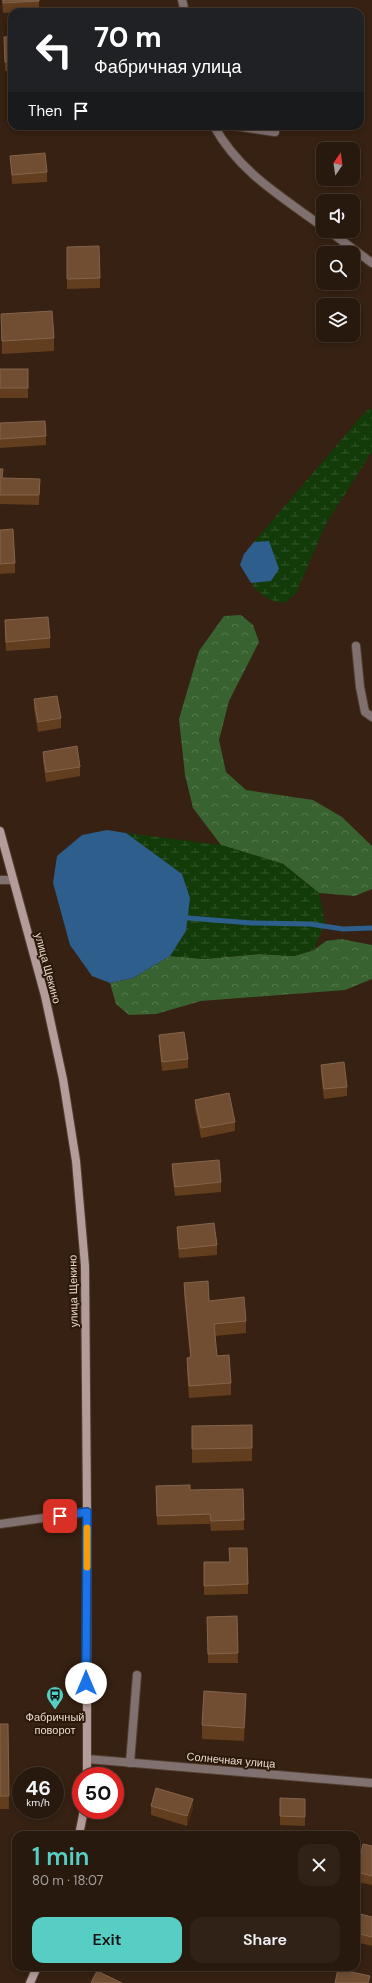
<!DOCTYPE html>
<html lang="en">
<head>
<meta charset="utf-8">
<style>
  body { margin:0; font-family:"DM Sans",sans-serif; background:#302217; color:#f1f3f6; height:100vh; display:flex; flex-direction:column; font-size:15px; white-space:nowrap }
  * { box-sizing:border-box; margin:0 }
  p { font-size:13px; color:#a5a09e }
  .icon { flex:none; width:22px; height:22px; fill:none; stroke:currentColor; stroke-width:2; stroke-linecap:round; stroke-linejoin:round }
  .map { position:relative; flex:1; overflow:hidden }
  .panel { position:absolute; left:12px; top:1831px; width:348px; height:140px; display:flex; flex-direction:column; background:#28190e; border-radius:12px; box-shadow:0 2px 6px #0003,0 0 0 1px #44382e }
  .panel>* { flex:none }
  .hud { position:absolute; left:8px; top:8px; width:356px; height:122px; border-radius:12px; box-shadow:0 2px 6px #0003,0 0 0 1px #44382e; background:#202124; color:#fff; overflow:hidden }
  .needle { width:26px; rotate:13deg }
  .buttons { position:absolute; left:316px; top:142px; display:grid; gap:8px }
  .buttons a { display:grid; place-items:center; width:44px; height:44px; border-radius:8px; background:#28190e; box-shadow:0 2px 6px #0003,0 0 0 1px #44382e; font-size:20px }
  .speed { position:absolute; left:12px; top:1767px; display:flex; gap:8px; font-size:20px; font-weight:700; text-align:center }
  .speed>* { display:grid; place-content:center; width:52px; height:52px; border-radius:50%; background:#28190e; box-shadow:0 2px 6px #0003,0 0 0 1px #44382e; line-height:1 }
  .speed small { font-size:10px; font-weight:400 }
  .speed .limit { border:6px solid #d22; background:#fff; color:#111 }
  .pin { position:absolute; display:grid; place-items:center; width:34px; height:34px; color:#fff; margin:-17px; border-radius:8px; box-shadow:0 2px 6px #0006 }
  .me { position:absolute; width:44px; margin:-22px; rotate:0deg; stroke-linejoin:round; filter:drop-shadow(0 0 3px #0008) }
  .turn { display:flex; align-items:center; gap:14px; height:84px; padding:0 20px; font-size:18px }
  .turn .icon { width:52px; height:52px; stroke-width:2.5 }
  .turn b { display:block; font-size:28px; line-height:34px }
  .then { display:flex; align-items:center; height:38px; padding:0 20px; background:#0003; gap:8px; font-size:15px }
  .round { display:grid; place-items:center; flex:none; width:42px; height:42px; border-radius:12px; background:#302217 }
  .headline { display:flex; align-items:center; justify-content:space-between; height:68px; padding:0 20px }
  h1 { font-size:24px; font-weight:600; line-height:30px; color:#56cec3 }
  .cta { display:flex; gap:8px; margin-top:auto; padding:8px 20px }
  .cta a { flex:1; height:46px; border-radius:12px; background:#56cec3; color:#111; font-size:16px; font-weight:600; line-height:46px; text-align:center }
  .cta a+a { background:#302217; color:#f1f3f6 }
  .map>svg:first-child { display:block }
  .forest { fill:url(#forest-crowns) }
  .wetland { fill:url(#wetland-marsh) }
  .water { fill:#2e5e8b }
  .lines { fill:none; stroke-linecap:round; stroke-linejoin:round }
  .stream { stroke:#2e5e8b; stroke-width:5 }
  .service-casing { stroke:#533f31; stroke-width:10 }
  .minor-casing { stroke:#533f31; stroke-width:10 }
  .secondary-casing { stroke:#533f31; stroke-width:10 }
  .service { stroke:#807170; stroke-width:8 }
  .minor { stroke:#807170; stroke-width:8 }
  .secondary { stroke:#b39c99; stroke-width:8 }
  .wall { fill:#623d1e }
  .shaded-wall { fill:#4a2b11 }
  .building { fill:#714e32; stroke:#84644b }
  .route-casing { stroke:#114b97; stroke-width:10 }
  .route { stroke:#1a73e8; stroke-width:7 }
  .slow { stroke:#f59e0b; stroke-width:7 }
  .labels { text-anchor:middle; stroke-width:4; stroke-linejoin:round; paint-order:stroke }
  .street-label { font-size:11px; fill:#e9dbd1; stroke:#2c1808 }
  .poi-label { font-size:11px; fill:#e9dbd1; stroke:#2c1808 }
</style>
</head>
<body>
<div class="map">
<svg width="372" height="1983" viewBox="0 0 372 1983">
  <defs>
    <pattern id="forest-crowns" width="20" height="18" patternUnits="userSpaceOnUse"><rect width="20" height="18" fill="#386230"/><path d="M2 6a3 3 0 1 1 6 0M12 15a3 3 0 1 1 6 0" fill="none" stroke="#55784d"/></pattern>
    <pattern id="wetland-marsh" width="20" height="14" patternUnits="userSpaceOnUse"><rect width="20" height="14" fill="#123b09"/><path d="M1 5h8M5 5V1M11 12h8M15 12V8" fill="none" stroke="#34572c"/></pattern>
  </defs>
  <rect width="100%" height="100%" fill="#362112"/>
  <g class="forest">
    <polygon points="241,615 253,625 259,642 229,701 219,740 226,772 246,790 313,800 342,817 372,846 372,889 355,896 319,893 283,864 221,845 193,808 185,775 179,719 199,651 224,616"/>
    <polygon points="341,939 372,945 372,979 345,990 201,1001 156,1014 129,1015 116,1004 110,983 133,978 170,956 204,959 259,954 294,956 314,950 326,941"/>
  </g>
  <g class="wetland">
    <path d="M372,408V452L327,522L296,593L285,603C270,602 260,595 251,583L271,581L269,541L254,542L365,412Z"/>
    <polygon points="126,833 221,845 283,864 319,893 325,922 314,950 294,956 259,954 204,959 170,956 186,931 190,898 182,874"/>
  </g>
  <g class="water">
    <polygon points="269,541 279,569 271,581 251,583 240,565 244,554 254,542"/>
    <polygon points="107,830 126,833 182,874 190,898 186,931 170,956 133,978 110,983 92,976 70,945 53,883 57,856 82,835"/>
  </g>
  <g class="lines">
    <polyline class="stream" points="188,918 252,923 310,924 343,929 372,928"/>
    <g class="service-casing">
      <g id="service">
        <polyline points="182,0 185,12"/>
        <path d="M214,126C239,172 282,197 323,227"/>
        <polyline points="235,126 275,132"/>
        <polyline points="329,231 372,263"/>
        <polyline points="356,646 360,687 365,712 372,717"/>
        <polyline points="130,1763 137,1675"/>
      </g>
    </g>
    <g class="minor-casing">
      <g id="minor">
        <polyline points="0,880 13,880"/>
        <polyline points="0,1524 87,1512"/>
        <polyline points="87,1759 372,1783"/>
      </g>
    </g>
    <g class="secondary-casing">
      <g id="secondary">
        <polyline points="0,831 45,996 63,1079 76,1161 85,1266 87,1512 87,1776"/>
        <polyline points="79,1835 84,1810"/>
        <polyline points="30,1983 37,1967"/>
      </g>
    </g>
    <use href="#service" class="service"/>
    <use href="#minor" class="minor"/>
    <use href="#secondary" class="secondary"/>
  </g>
  <g class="wall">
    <polygon points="2,0 39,0 39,10 3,13"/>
    <polygon points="4,37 12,37 12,71 5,71"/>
    <polygon points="10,156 47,172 47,182 12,184"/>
    <polygon points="67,256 100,278 100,288 67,289"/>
    <polygon points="1,314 54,338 54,351 2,354"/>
    <rect x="0" y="369" width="28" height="29"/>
    <polygon points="0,423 46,436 46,445 0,448"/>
    <polygon points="0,469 3,478 40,479 39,505 0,504"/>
    <polygon points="0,530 15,563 15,573 0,574"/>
    <polygon points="5,620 50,638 50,648 6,651 5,630"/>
    <polygon points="34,699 61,718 61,728 38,732 34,709"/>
    <polygon points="43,752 80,767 80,776 46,782 43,761"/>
    <polygon points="159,1035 188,1059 188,1068 162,1071 159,1044"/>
    <polygon points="321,1065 347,1087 347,1096 324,1099 321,1075"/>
    <polygon points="195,1100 235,1122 235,1131 201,1138 195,1109"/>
    <polygon points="172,1164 221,1182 221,1192 175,1196 172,1174"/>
    <polygon points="177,1227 217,1245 217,1255 179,1258 177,1237"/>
    <polygon points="184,1283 209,1301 246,1321 246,1333 215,1336 217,1356 231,1383 231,1395 189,1398 187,1370 187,1358 190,1357 184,1295"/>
    <polygon points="252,1425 252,1461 192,1463 192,1426"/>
    <polygon points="156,1486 190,1490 243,1489 244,1530 211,1531 210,1524 157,1525"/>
    <polygon points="204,1562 248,1584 248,1594 204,1595"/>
    <polygon points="237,1616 238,1663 208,1663 207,1617"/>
    <polygon points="246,1707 244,1741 202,1739 202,1725"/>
    <polygon points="0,1724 8,1724 9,1809 0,1809"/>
    <polygon points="280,1798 305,1799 305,1826 280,1825"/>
    <polygon points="151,1806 193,1808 187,1826 151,1815"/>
    <polygon points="372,1846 372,1885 357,1882 357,1872"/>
    <polygon points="356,1913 372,1917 372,1946 356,1942"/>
  </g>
  <g class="shaded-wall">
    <polygon points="246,1694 246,1707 244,1741 244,1728"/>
    <polygon points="193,1799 193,1808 187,1826 187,1816"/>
  </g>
  <g class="building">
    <polygon points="3,0 39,0 39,1 3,3"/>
    <polygon points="4,37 12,37 12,61 5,62"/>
    <polygon points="45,153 47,172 12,175 10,156"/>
    <polygon points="99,246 100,278 67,279 67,247"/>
    <polygon points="52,311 54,338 2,341 1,314"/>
    <rect x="0" y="369" width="28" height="19"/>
    <polygon points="45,421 46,436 0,439 0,423"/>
    <polygon points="0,469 3,469 2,478 40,479 39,495 0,495"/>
    <polygon points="13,529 15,563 0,564 0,530"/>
    <polygon points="48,617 50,638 6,642 5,620"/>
    <polygon points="57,696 61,718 38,722 34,699"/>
    <polygon points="77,746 80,767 46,772 43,752"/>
    <polygon points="184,1032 188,1059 162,1062 159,1035"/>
    <polygon points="344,1062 347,1087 324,1089 321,1065"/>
    <polygon points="229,1093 235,1122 201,1128 195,1100"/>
    <polygon points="219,1160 221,1182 175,1187 172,1164"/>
    <polygon points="214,1223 217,1245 179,1249 177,1227"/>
    <polygon points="208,1281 209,1301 244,1297 246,1321 214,1324 217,1356 229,1355 231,1383 189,1386 187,1358 191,1357 184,1283"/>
    <polygon points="252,1425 252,1448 192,1449 192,1426"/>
    <polygon points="190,1485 190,1490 243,1489 244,1520 211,1521 210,1514 157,1516 156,1486"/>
    <polygon points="229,1548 247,1548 248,1584 204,1586 204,1562 230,1562"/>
    <polygon points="237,1616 238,1653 208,1654 207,1617"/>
    <polygon points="204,1691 246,1694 244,1728 202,1725"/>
    <polygon points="0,1724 8,1724 9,1796 0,1796"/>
    <polygon points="156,1788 193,1799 187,1816 151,1806"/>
    <polygon points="280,1798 305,1799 305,1817 280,1816"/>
    <polygon points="363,1844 372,1846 372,1876 357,1872"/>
    <polygon points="356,1913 372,1917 372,1937 356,1933"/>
    <polygon points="338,1969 370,1976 368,1983 335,1983"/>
    <polygon points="97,1971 122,1983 91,1983"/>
  </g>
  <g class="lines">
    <g class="route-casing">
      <polyline id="route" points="60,1516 87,1512 86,1683"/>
    </g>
    <use href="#route" class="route"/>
    <polyline class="slow" points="87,1567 87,1528"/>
  </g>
  <defs>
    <g id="bus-pin" transform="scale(0.9)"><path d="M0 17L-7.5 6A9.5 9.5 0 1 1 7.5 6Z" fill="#56cec3" stroke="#2c1808"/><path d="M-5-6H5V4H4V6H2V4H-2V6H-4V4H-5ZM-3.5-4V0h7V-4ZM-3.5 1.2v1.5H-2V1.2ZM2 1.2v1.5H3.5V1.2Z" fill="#111"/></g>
  </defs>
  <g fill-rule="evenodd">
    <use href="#bus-pin" x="55" y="1695"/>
  </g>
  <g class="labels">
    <g class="street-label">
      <text transform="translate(48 968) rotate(75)" y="4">улица Щекино</text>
      <text transform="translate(73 1291) rotate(-91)" y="4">улица Щекино</text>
      <text transform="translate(231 1760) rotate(5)" y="4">Солнечная улица</text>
    </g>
    <g class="poi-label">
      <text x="55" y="1721">Фабричный<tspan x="55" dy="13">поворот</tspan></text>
    </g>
  </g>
</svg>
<div class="buttons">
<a><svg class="needle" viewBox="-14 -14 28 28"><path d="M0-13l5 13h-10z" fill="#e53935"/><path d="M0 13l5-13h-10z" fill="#a5a09e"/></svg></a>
<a><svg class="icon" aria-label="sound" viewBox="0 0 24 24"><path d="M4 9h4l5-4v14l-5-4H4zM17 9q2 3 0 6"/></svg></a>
<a><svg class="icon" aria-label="search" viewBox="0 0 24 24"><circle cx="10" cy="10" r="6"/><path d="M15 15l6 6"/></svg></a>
<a><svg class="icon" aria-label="layers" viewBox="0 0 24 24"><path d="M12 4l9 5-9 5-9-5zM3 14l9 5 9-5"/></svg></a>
</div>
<div class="speed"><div>46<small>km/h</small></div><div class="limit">50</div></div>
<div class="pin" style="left:60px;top:1516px;background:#d93025"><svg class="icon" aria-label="arrive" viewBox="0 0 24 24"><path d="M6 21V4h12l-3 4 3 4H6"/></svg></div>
<svg class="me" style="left:86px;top:1683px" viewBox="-20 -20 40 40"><circle r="19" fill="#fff"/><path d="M0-13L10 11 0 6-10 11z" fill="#1a73e8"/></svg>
<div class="hud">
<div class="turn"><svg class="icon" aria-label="left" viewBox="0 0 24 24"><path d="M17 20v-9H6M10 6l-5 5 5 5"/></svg><div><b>70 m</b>Фабричная улица</div></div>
<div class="then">Then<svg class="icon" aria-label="arrive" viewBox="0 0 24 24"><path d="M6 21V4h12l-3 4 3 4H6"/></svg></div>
</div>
<section class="panel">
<div class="headline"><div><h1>1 min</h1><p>80 m · 18:07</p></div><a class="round"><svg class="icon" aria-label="close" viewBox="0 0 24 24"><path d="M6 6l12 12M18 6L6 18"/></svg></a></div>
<div class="cta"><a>Exit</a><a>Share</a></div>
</section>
</div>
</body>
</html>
